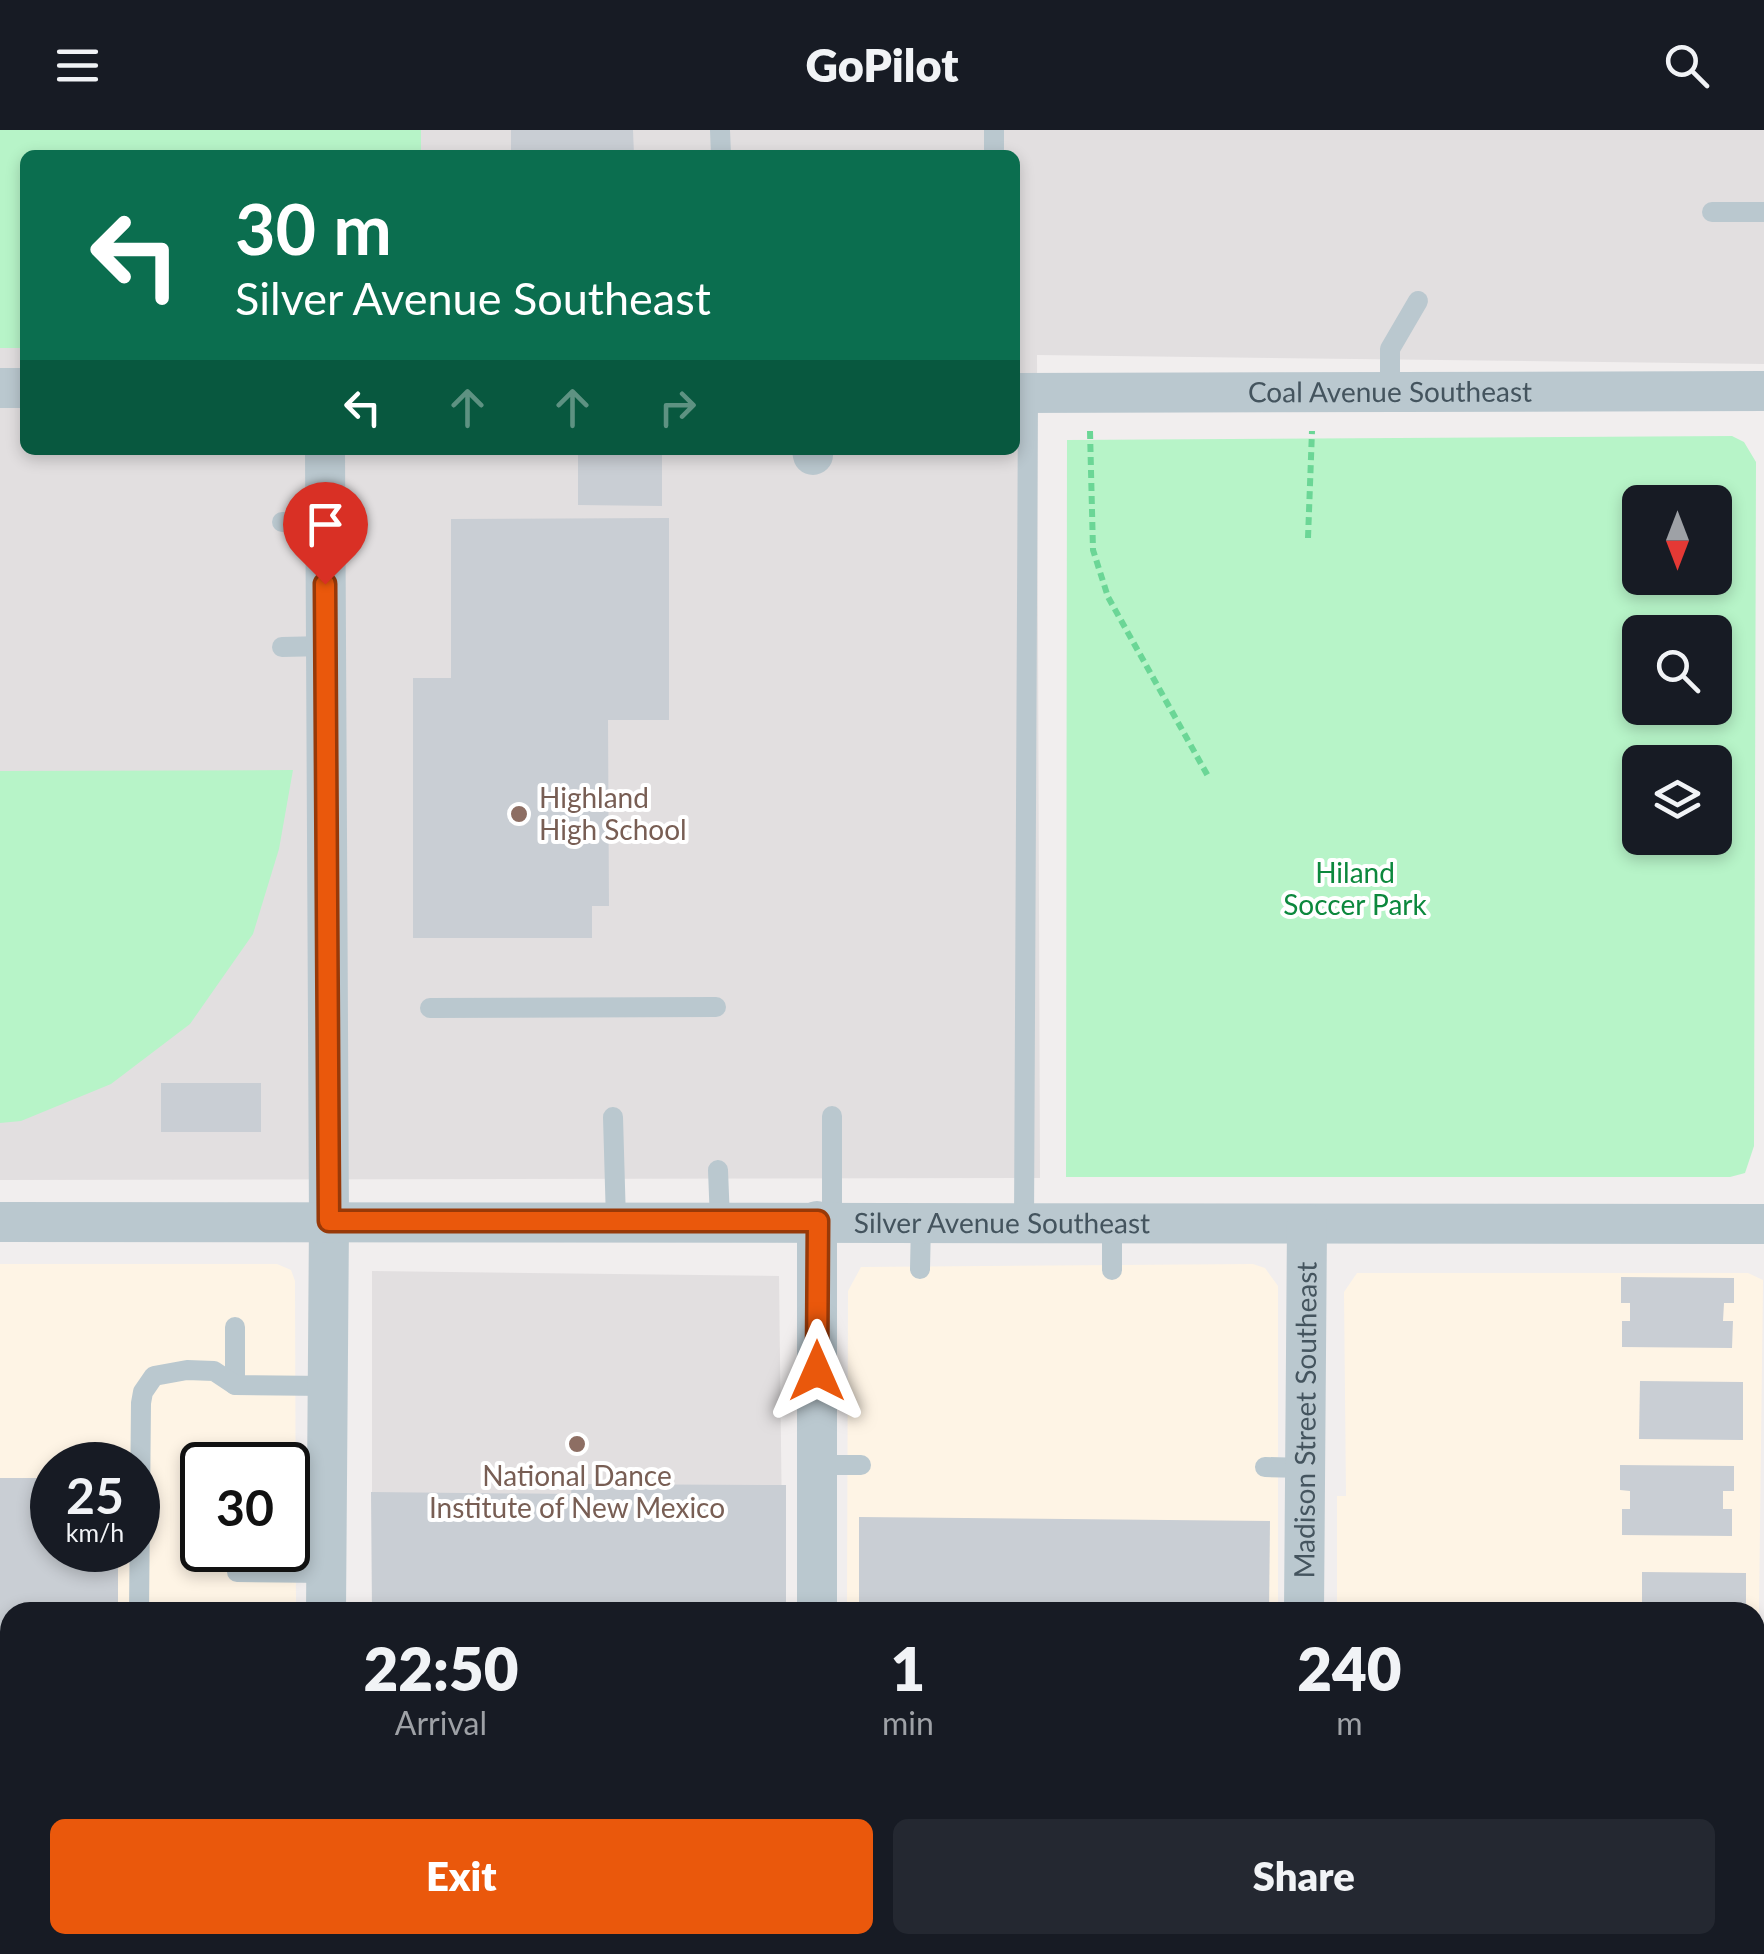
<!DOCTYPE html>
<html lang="en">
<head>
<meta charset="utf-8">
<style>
  body { margin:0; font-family:Lato,sans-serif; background:#242831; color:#f1f3f6; height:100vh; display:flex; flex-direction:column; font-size:38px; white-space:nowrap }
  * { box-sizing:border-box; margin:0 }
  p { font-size:32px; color:#9ea1a6 }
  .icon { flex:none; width:55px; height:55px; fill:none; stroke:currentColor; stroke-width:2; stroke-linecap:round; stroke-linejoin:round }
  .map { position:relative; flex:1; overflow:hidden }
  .drawer { position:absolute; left:0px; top:1472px; width:1765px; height:352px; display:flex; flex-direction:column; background:#171b24; border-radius:30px 30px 0 0; box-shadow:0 5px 15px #0003 }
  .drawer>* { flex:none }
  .banner { position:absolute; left:20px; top:20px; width:1000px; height:305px; border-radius:15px; box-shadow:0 5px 15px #0003; background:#0b6e4f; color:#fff; overflow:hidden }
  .needle { width:65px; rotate:180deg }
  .buttons { position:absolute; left:1622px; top:355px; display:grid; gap:20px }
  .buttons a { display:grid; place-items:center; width:110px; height:110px; border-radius:15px; background:#171b24; box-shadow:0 5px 15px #0003; font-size:50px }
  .speed { position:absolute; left:30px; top:1312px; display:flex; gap:20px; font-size:50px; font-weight:700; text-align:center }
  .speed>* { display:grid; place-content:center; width:130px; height:130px; border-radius:50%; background:#171b24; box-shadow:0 5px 15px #0003; line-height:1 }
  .speed small { font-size:25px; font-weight:400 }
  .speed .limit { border:5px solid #111; border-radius:15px; background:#fff; color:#111 }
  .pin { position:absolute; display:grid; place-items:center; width:85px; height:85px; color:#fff; margin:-102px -42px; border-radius:50% 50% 50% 0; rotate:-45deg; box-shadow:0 0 10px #0007 }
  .pin .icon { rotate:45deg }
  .me { position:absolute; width:110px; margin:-55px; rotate:0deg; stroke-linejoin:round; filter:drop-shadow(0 0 8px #0008) }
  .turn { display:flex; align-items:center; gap:35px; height:210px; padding:0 50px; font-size:45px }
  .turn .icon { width:130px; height:130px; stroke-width:2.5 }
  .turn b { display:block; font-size:70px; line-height:85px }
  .lanes { display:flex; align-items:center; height:95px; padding:0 50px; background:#0003; justify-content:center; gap:50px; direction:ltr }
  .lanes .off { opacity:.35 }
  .eta { display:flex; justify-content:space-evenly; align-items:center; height:170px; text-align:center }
  .eta b { font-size:60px; font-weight:800; line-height:70px }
  .primary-button { display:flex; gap:20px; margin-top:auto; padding:20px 50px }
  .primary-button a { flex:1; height:115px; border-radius:15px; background:#ea580c; color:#fff; font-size:40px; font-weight:800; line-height:115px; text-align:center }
  .primary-button a+a { background:#242831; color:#f1f3f6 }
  header { display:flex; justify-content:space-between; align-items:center; height:130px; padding:0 50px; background:#171b24; font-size:45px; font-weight:800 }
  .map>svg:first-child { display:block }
  .commercial { fill:#fef4e5; fill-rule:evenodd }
  .education { fill:#e2dfe0; fill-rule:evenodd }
  .green { fill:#b7f4c8; fill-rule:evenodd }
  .building { fill:#c9ced4 }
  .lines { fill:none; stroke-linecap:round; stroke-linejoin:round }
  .path { stroke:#6bd696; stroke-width:6; stroke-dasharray:8 5; stroke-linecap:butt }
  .service { stroke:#bac8cf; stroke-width:20 }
  .minor { stroke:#bac8cf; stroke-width:40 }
  .primary { stroke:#aac2d1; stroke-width:55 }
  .route-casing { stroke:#983908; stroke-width:25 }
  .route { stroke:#ea580c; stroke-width:18 }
  .education-dot { fill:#8d6e63; stroke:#fff; stroke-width:4 }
  .labels { text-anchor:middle; stroke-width:8; stroke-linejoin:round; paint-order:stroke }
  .street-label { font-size:28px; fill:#44545e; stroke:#fff }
  .education-label { font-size:28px; fill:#785e54; stroke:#fff; text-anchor:start }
  .park-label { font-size:28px; fill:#0c883d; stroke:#fff }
</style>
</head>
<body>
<header><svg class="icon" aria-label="menu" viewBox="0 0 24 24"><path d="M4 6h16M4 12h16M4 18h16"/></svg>GoPilot<svg class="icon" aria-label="search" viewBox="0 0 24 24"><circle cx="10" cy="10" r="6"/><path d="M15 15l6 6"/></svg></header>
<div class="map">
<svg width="1764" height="1824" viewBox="0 0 1764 1824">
  <rect width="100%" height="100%" fill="#f1eeee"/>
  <g class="commercial">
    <path d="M0,1134H277L291,1140L295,1151L296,1482H10V1670L0,1668ZM52,1335H138V1420H52ZM202,1335H288V1420H202Z"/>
    <polygon points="1253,1134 1265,1138 1278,1156 1278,1482 847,1482 848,1161 861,1137"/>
    <polygon points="1357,1143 1748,1143 1763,1150 1757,1642 1764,1643 1764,1824 1336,1824 1336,1815 1755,1815 1755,1482 1337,1482 1337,1366 1346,1366 1344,1162"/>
    <polygon points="0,1799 10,1801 10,1815 123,1815 195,1824 0,1824"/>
    <polygon points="1087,1815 1278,1815 1278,1816 1276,1824 1154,1824"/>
  </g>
  <g class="education">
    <path d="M0,0H1764V234L1037,225L1040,1048L0,1050ZM25,25H1015V320H25Z"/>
    <polygon points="372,1141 779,1146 783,1482 372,1482"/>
  </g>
  <g class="green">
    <polygon points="0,0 421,0 421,25 25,25 25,218 0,218"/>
    <path d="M1732,306L1744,312L1756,332L1754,1016L1745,1043L1730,1047H1066L1067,310ZM1640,372H1715V448H1640ZM1640,502H1715V578H1640ZM1640,632H1715V708H1640Z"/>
    <polygon points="293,640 279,719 253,804 190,894 111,954 21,991 0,993 0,641"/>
  </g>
  <g class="building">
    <polygon points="511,0 633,0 634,25 511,25"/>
    <polygon points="578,320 662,321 662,376 578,375"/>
    <polygon points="669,388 669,590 608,590 609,776 592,776 592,808 413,808 413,548 451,548 451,389"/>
    <rect x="161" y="953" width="100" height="49"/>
    <polygon points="1621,1147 1734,1148 1734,1173 1724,1173 1723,1191 1733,1191 1732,1218 1622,1217 1622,1191 1630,1191 1630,1173 1621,1173"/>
    <polygon points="1640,1251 1743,1252 1743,1310 1639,1309"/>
    <polygon points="1620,1335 1734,1336 1734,1361 1723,1361 1723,1379 1732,1379 1732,1406 1622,1405 1622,1379 1630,1379 1630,1361 1620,1360"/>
    <polygon points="0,1348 52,1348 52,1420 118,1420 118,1482 10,1482 10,1537 0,1537"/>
    <polygon points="572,1354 786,1355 786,1482 372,1482 371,1362 571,1364"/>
    <polygon points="859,1387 1270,1391 1269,1482 859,1482"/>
    <polygon points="1642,1442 1746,1443 1746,1482 1642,1482"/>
    <rect x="1349" y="1815" width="209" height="9"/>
  </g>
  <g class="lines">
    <g class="path">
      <polyline points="1090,301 1093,420 1108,467 1209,648"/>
      <polyline points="1308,408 1312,301"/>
    </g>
    <g class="service">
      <polyline points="720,0 721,25"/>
      <polyline points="994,0 994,25"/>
      <polyline points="1712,82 1764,82"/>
      <polyline points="1390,262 1390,219 1418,171"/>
      <polyline points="282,392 326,392"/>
      <polyline points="282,517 325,516"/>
      <polyline points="430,878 716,877"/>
      <polyline points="832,986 832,1091"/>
      <polyline points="613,987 616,1091"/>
      <polyline points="718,1040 720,1091"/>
      <polyline points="1024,1093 1028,263"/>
      <polyline points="1112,1093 1112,1140"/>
      <polyline points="920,1139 921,1092"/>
      <polyline points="235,1197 235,1255"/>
      <polyline points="817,1335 861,1335"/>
      <polyline points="1265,1337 1305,1338"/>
      <polyline points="237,1442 326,1443"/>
      <polyline points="139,1482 141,1273 143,1262 154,1246 187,1240 214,1241 235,1255 327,1256"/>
      <polyline points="1755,1783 1764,1784"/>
      <polyline points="1675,1824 1675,1815"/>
    </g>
    <g class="minor">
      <polyline points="0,258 25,258"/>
      <path id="s1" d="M1015,263L1764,261"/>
      <polyline points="325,320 329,1091 326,1482"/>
      <polyline points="812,320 813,325"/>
      <path id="s2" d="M0,1092L1764,1094"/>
      <polyline points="817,1482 817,1091"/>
      <path id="s3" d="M1304,1482L1307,1094"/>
      <polyline points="323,1815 323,1824"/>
      <polyline points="816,1815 816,1824"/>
      <polyline points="1301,1824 1302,1815"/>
    </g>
    <g class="primary">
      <polyline points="0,1692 10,1693"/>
      <polyline points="0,1766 10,1767"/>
      <polyline points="398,1815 469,1824"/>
      <polyline points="954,1815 1024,1824"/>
    </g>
  </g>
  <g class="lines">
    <g class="route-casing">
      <polyline id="route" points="325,454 329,1091 818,1091 817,1241"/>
    </g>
    <use href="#route" class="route"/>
  </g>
  <g class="education-dot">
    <circle cx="519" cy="684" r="10"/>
    <circle cx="577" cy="1314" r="10"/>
  </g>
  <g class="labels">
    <g class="street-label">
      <text dy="10" stroke="none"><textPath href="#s1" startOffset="375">Coal Avenue Southeast</textPath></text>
      <text dy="10" stroke="none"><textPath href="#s2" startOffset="1002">Silver Avenue Southeast</textPath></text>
      <text dy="10" stroke="none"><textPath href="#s3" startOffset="192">Madison Street Southeast</textPath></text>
    </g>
    <g class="education-label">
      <text x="539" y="678">Highland<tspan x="539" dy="32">High School</tspan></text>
      <text x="577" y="1356" text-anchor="middle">National Dance<tspan x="577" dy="32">Institute of New Mexico</tspan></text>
    </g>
    <g class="park-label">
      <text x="1355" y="753">Hiland<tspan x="1355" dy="32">Soccer Park</tspan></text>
    </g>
  </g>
</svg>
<div class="buttons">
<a><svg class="needle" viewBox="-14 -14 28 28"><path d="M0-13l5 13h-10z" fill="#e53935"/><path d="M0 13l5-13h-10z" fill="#9ea1a6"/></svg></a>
<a><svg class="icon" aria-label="search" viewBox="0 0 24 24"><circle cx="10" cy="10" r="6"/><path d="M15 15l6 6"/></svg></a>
<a><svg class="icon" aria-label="layers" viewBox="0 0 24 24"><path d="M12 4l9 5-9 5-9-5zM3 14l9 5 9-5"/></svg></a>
</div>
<div class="speed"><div>25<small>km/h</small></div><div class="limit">30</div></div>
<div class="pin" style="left:325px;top:454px;background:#d93025"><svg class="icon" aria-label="arrive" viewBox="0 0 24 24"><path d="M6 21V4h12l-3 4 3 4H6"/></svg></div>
<svg class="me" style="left:817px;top:1241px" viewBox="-20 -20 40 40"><path d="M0-17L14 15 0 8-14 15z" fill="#ea580c" stroke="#fff" stroke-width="4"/></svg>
<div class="banner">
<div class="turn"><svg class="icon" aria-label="left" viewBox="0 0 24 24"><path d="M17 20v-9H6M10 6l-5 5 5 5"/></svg><div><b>30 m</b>Silver Avenue Southeast</div></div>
<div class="lanes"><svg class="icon" aria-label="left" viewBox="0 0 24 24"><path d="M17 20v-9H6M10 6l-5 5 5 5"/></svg><svg class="icon off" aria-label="ahead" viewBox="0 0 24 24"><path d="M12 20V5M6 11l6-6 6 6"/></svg><svg class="icon off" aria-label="ahead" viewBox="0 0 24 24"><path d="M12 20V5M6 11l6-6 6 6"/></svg><svg class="icon off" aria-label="right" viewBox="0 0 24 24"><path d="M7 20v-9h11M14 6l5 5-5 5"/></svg></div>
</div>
<section class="drawer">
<div class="eta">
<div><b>22:50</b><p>Arrival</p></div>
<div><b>1</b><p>min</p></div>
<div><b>240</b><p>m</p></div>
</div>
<div class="primary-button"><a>Exit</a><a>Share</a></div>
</section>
</div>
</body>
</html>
